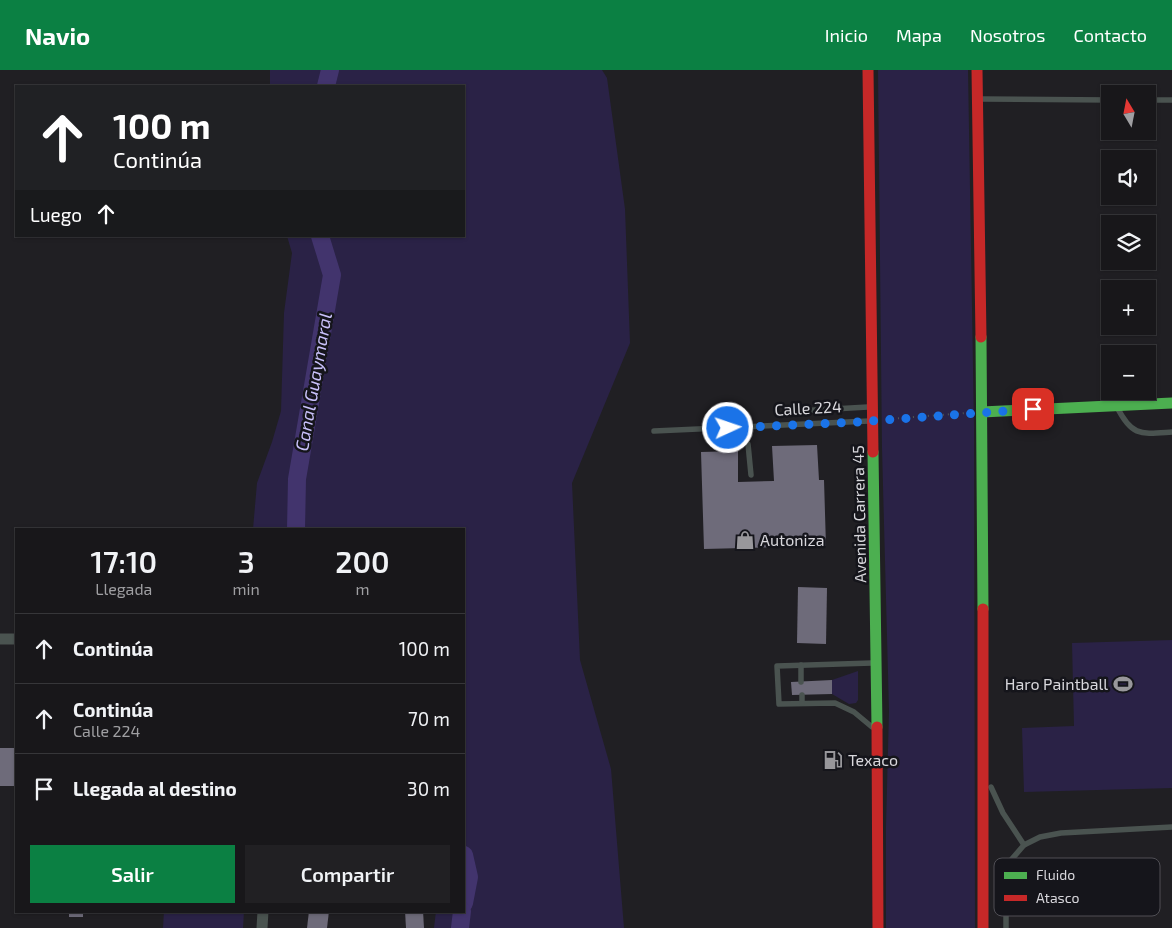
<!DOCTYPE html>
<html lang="es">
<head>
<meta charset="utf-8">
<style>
  body { margin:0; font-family:"Exo 2",sans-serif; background:#212023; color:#f1f3f6; height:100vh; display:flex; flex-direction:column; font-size:19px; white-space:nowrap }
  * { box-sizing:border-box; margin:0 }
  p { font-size:16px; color:#9f9fa2 }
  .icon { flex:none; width:28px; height:28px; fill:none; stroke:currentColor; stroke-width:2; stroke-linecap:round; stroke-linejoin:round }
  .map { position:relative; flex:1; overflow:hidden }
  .sheet { position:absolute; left:15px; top:458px; width:450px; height:385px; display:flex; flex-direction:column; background:#18171a; border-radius:0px; box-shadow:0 1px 4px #0004,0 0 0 1px #363639 }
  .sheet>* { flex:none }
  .guide { position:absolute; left:15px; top:15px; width:450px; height:152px; border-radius:0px; box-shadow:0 1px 4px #0004,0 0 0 1px #363639; background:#202124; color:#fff; overflow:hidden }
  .needle { width:32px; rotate:350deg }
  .tools { position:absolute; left:1101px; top:15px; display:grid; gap:10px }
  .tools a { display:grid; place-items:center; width:55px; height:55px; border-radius:0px; background:#18171a; box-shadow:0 1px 4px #0004,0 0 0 1px #363639; font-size:25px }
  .pin { position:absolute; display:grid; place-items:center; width:42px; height:42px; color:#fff; margin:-21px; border-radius:10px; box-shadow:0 2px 8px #0006 }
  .me { position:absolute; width:55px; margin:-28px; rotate:87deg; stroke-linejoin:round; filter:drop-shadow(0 0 4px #0008) }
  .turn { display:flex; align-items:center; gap:18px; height:105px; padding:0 15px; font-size:22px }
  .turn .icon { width:65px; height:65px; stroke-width:2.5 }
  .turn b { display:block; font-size:35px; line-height:42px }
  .then { display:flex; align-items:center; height:48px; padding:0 15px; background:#0003; gap:10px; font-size:19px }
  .eta { display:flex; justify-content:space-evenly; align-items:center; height:85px; text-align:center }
  .eta b { font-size:30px; font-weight:600; line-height:35px }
  .primary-button { display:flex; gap:10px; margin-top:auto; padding:10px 15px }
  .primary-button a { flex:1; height:58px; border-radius:0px; background:#0b8043; color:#fff; font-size:20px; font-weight:600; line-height:58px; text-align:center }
  .primary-button a+a { background:#212023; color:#f1f3f6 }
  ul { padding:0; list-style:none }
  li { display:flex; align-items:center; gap:15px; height:70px; padding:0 15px; border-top:1px solid #363639 }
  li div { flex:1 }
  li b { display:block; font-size:19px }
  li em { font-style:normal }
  header { display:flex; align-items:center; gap:30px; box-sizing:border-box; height:70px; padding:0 25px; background:#0b8043; color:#fff }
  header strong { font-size:24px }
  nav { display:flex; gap:28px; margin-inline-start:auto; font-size:18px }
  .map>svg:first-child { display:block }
  .green { fill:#2a2246 }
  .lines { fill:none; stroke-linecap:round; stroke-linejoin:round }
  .river { stroke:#42346d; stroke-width:18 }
  .building { fill:#6e6b7a }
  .path { stroke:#505655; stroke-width:2; stroke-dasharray:1 4; stroke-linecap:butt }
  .lane { stroke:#4a5350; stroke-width:5.5 }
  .street { stroke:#4a5350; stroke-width:11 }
  .fast { stroke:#4caf50; stroke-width:11 }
  .jam { stroke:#c62828; stroke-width:11 }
  .route { stroke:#1a73e8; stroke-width:9; stroke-dasharray:0 16.2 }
  .labels { text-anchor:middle; stroke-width:5; stroke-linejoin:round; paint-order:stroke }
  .street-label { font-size:16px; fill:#d8d7dc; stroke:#15151b }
  .poi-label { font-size:16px; fill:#d8d7dc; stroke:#15151b; text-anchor:start }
  .water-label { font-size:18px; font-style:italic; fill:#c8c0f9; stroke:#15151b }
  .key { fill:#15151b; stroke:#504f55; stroke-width:1 }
  .key-label { font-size:14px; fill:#d8d7dc }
</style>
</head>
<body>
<header>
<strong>Navio</strong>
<nav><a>Inicio</a><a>Mapa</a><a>Nosotros</a><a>Contacto</a></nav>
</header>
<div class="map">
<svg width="1172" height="858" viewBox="0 0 1172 858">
  <rect width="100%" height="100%" fill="#201f23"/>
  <g class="green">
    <polygon points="270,0 602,0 607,8 625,139 630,273 572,413 580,590 611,699 624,858 434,858 436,841 464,841 464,459 253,459 257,413 272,372 281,341 284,243 292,183 287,166 464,166 464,16 270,16"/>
    <polygon points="878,0 968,0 974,356 975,858 886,858 886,757 889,641 882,378"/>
    <polygon points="1172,570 1172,718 1024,722 1022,658 1074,656 1072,573"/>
    <polygon points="858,601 858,630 856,633 849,634 832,624 832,610"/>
    <polygon points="164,841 244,841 243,858 163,858"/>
  </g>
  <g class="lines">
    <g class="river">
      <polyline points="326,16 330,0"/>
      <polyline points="296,459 297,409 332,205 320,166"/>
      <polyline points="464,785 469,807 464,833"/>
      <polyline points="460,858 462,841"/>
    </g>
  </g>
  <g class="building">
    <polygon points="817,375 819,410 824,410 826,476 704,479 701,382 738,381 738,412 774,411 772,376"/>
    <polygon points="798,517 827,518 826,574 797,573"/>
    <polygon points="832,610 832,624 792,625 791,612"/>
    <rect x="0" y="678" width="16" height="38"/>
    <rect x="69" y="841" width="14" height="6"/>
    <polygon points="309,841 329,841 327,858 307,858"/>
    <polygon points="405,841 423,841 424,858 406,858"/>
  </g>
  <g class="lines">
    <polyline class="path" points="888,349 966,343"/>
    <g class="lane">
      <polyline points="982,29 1110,30"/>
      <polyline points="1148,30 1172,30"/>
      <path d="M1117,337C1132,367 1141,364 1172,362"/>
      <polyline points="798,341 868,337"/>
      <polyline points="654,361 869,351"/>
      <polyline points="748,374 751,405"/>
      <polyline points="872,593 777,596 779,634 835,633 854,642 872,657"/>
      <polyline points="801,595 801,612"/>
      <polyline points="802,625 802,633"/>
      <polyline points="991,717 1003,743 1024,775"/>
      <polyline points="1006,858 1006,815 1011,790 1024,775 1040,767 1061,763 1172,757"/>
    </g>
    <g class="street">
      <polyline points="0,569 16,569"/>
      <polyline points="262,858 263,841"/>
    </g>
    <g class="fast">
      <polyline points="981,267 983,539"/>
      <polyline points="982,342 1172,333"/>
      <polyline points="873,382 877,657"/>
    </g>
    <g class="jam">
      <polyline points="868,0 873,382"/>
      <polyline points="977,0 981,267"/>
      <polyline points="983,539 983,858"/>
      <polyline points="877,657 878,858"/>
    </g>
  </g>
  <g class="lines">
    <polyline class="route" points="728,358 857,352 1033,339"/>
  </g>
  <defs>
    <g id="shop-bare" transform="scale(1.5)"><path d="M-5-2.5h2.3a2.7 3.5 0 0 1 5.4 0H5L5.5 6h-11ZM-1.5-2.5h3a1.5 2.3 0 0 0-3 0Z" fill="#98979b" stroke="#15151b" stroke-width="2.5" paint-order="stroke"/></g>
    <g id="stadium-bare" transform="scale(1.5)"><path d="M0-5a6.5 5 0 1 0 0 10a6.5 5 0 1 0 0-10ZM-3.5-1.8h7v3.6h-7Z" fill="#98979b" stroke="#15151b" stroke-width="2.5" paint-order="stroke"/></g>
    <g id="fuel-bare" transform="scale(1.5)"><path d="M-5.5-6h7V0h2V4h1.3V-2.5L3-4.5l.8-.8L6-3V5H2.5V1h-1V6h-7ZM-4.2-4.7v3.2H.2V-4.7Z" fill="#98979b" stroke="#15151b" stroke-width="2.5" paint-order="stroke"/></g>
  </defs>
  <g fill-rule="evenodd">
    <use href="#shop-bare" x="745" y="470"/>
    <use href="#stadium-bare" x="1123" y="614"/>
    <use href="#fuel-bare" x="833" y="690"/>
  </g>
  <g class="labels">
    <g class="street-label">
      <text transform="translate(808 338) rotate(-3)" y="6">Calle 224</text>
      <text transform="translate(859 444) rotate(-91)" y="6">Avenida Carrera 45</text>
    </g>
    <g class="poi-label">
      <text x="760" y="476">Autoniza</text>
      <text x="1108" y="620" text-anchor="end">Haro Paintball</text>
      <text x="848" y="696">Texaco</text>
    </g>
    <g class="water-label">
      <text transform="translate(314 312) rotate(-80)" y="6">Canal Guaymaral</text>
    </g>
  </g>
  <rect x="994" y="788" width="166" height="58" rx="8" class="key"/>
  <rect x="1004" y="802" width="23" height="7" fill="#4caf50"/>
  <rect x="1004" y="825" width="23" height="6" fill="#c62828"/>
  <g class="key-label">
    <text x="1036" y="810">Fluido</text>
    <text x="1036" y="833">Atasco</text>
  </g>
</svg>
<div class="tools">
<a><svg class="needle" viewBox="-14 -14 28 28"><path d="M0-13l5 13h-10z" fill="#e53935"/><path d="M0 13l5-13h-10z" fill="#9f9fa2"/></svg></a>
<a><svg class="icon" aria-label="sound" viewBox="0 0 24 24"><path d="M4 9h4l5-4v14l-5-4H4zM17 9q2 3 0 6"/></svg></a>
<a><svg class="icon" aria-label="layers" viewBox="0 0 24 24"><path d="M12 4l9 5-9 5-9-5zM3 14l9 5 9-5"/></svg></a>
<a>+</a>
<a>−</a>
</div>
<div class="pin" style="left:1033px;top:339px;background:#d93025"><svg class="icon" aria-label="arrive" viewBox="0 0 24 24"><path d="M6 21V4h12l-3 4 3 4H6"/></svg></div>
<svg class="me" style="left:728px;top:358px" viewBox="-20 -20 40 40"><circle r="17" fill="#1a73e8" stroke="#fff" stroke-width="3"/><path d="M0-11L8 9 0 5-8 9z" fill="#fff"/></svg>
<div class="guide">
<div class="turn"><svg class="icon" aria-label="ahead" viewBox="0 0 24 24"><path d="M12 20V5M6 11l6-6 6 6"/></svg><div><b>100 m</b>Continúa</div></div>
<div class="then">Luego<svg class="icon" aria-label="ahead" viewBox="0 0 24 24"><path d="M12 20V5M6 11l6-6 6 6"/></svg></div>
</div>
<section class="sheet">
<div class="eta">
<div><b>17:10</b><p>Llegada</p></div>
<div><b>3</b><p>min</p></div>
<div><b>200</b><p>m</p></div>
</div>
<ul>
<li><svg class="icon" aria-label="ahead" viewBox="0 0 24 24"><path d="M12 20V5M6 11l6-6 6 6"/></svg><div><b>Continúa</b></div><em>100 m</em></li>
<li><svg class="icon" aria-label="ahead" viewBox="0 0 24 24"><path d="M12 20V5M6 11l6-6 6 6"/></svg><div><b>Continúa</b><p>Calle 224</p></div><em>70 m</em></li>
<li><svg class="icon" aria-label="arrive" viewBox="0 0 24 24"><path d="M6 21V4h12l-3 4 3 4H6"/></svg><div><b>Llegada al destino</b></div><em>30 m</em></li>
</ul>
<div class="primary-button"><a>Salir</a><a>Compartir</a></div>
</section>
</div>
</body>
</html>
